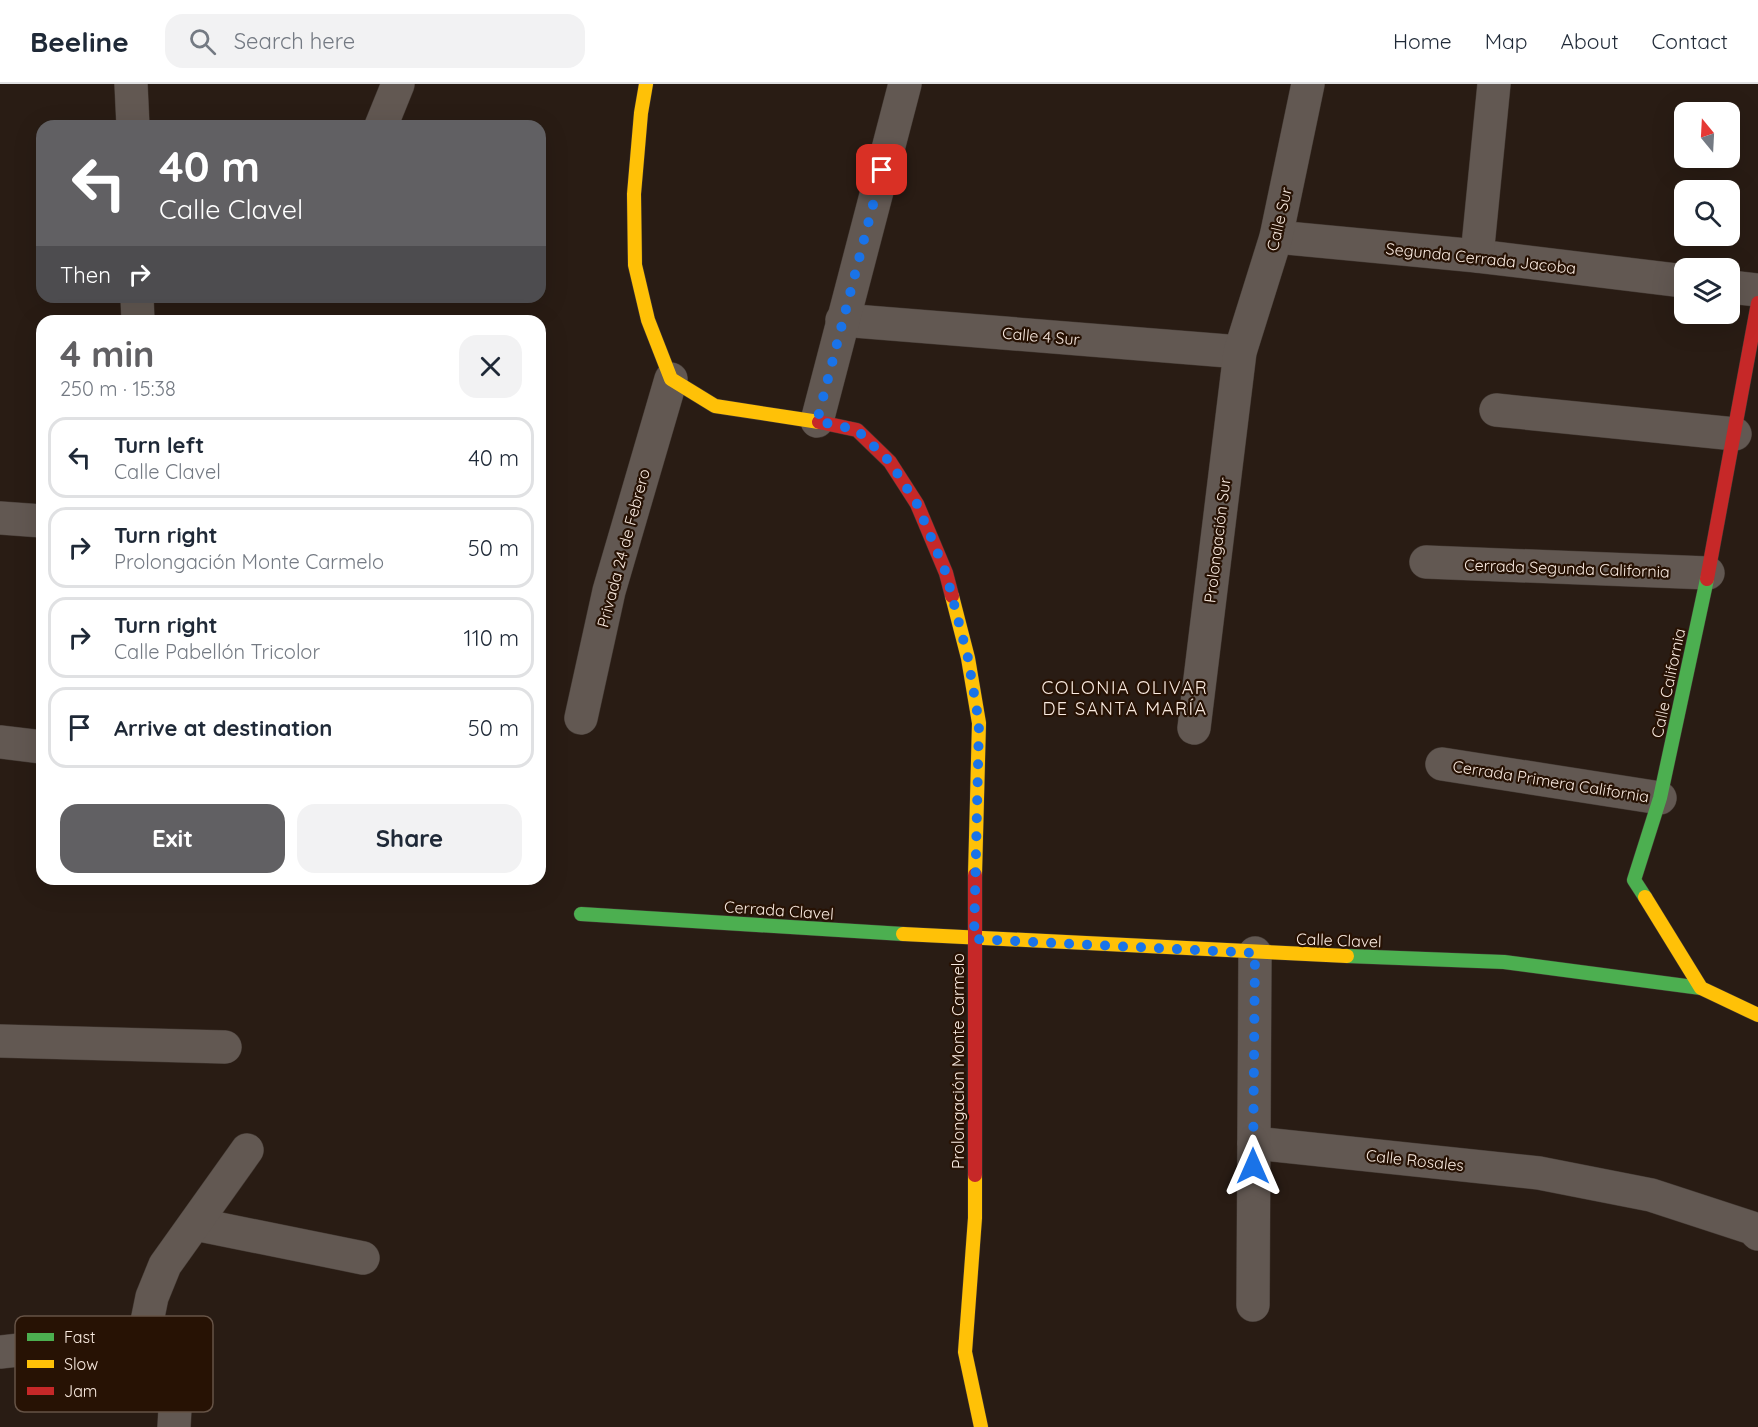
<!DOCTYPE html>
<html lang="en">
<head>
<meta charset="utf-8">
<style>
  body { margin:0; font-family:Quicksand,sans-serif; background:#f2f2f3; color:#1f2937; height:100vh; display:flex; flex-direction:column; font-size:22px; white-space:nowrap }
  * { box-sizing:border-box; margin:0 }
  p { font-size:20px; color:#747a83 }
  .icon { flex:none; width:33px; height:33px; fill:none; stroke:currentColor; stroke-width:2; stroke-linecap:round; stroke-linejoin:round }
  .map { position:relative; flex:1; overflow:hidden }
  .details { position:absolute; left:36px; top:231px; width:510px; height:570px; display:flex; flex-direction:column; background:#fff; border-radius:18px; box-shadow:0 6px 24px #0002 }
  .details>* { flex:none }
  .banner { position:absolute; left:36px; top:36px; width:510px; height:183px; border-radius:18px; box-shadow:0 6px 24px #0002; background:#616063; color:#fff; overflow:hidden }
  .needle { width:39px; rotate:342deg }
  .buttons { position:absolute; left:1674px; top:18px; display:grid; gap:12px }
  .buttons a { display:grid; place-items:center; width:66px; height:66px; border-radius:12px; background:#fff; box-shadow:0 6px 24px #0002; font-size:30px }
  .pin { position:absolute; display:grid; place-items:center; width:51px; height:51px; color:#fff; margin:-26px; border-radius:12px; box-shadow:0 3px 9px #0006 }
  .me { position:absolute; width:66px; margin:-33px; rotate:0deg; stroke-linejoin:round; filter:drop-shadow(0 0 4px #0008) }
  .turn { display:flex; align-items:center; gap:21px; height:126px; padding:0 24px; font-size:27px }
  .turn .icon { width:78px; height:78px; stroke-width:2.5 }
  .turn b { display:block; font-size:42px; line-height:51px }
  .then { display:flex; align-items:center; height:57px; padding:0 24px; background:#0003; gap:12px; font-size:22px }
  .round { display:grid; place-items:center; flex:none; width:63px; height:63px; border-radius:18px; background:#f2f2f3 }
  .head { display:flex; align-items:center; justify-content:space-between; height:102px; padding:0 24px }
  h1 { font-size:36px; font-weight:800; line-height:45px; color:#616063 }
  .action { display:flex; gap:12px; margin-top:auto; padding:12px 24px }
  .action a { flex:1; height:69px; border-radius:18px; background:#616063; color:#fff; font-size:24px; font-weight:800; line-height:69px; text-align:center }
  .action a+a { background:#f2f2f3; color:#1f2937 }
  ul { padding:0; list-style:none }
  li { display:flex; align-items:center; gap:18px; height:81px; margin:0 12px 9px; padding:0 12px; border:3px solid #e0e1e3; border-radius:18px }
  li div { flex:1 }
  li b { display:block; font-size:22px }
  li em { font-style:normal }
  header { display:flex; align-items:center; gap:36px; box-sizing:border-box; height:84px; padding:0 30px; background:#fff; border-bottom:2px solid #e0e1e3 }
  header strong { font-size:28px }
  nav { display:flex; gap:33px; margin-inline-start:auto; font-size:21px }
  .search { width:420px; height:54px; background:#f2f2f3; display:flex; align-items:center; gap:15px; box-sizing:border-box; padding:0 21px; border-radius:18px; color:#747a83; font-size:22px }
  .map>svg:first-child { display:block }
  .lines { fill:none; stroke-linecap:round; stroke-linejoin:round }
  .street-casing { stroke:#433933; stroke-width:34 }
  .fast-casing { stroke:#433933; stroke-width:15 }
  .slow-casing { stroke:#433933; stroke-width:15 }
  .jam-casing { stroke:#433933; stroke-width:15 }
  .street { stroke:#625852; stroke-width:33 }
  .fast { stroke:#4caf50; stroke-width:14 }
  .slow { stroke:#ffc107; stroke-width:14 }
  .jam { stroke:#c62828; stroke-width:14 }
  .route { stroke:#1a73e8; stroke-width:10; stroke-dasharray:0 18 }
  .labels { text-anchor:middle; stroke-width:4.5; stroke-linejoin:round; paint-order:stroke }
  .street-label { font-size:16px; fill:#faebe1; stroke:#271204 }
  .neighbourhood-label { font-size:18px; letter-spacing:1.5px; fill:#faebe1; stroke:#271204 }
  .key { fill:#271204; stroke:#665346; stroke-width:1.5 }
  .key-label { font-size:16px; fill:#faebe1 }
</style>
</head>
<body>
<header>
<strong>Beeline</strong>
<div class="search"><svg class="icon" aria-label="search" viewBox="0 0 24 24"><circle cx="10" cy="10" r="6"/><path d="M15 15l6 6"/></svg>Search here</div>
<nav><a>Home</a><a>Map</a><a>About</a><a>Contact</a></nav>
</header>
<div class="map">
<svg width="1758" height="1343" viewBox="0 0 1758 1343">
  <rect width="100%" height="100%" fill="#291c14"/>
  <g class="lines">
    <g class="street-casing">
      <g id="street">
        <polyline points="131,0 133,42"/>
        <polyline points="381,42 398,0"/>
        <polyline points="1276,153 1477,172 1684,197"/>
        <polyline points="1477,172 1494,0"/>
        <polyline points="1730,203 1758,206"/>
        <polyline points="137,213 138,237"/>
        <polyline points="842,236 1240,268"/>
        <polyline points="1496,326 1735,350"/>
        <polyline points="817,337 905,0"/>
        <polyline points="0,434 42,437"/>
        <polyline points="1426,478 1708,489"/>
        <polyline points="581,634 609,507 671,295"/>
        <polyline points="1194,644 1240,268 1276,153 1308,0"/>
        <polyline points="0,658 42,663"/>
        <polyline points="1442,680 1660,714"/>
        <polyline points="0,957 225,963"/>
        <polyline points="1254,1059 1539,1089 1651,1111 1752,1144 1758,1150"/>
        <polyline points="195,1140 363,1174"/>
        <polyline points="1253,1221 1255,869"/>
        <polyline points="144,1252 152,1213 165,1181 247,1066"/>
        <polyline points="0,1268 144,1252 170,1258 176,1261 178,1269 174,1343"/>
      </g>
    </g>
    <g class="fast-casing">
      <g id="fast">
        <polyline points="1645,813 1634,796 1660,714 1707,495"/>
        <polyline points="581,830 903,850"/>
        <polyline points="1347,872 1504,878 1701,904"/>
      </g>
    </g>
    <g class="slow-casing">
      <g id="slow">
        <polyline points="646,0 641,29 634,110 635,181 648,236 671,295 715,322 819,338"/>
        <polyline points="952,512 968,574 979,639 975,791"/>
        <polyline points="1645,813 1701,904 1758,931"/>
        <polyline points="903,850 1347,872"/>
        <polyline points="975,1091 975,1134 965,1268 981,1343"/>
      </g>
    </g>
    <g class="jam-casing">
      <g id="jam">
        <polyline points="819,338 857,346 890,378 917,420 946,489 952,512"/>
        <polyline points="1707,495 1758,219"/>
        <polyline points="975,1091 975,791"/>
      </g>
    </g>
    <use href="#street" class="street"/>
    <use href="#fast" class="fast"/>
    <use href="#slow" class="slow"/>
    <use href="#jam" class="jam"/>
  </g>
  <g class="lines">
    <polyline class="route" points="882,86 817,337 857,346 890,378 917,420 946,489 968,574 979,639 974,855 1255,869 1253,1082"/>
  </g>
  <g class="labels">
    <g class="street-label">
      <text transform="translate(1279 135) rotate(-77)" y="6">Calle Sur</text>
      <text transform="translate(1481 174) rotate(6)" y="6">Segunda Cerrada Jacoba</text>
      <text transform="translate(1041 252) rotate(5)" y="6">Calle 4 Sur</text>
      <text transform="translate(1217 456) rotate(-83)" y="6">Prolongación Sur</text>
      <text transform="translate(623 464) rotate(-75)" y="6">Privada 24 de Febrero</text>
      <text transform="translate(1567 484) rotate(2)" y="6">Cerrada Segunda California</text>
      <text transform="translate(1668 599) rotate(-78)" y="6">Calle California</text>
      <text transform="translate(1551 697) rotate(9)" y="6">Cerrada Primera California</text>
      <text transform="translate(779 826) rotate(4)" y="6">Cerrada Clavel</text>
      <text transform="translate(1339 856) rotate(2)" y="6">Calle Clavel</text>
      <text transform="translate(958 977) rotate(-90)" y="6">Prolongación Monte Carmelo</text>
      <text transform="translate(1415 1076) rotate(6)" y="6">Calle Rosales</text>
    </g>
    <g class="neighbourhood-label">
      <text x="1125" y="610">COLONIA OLIVAR<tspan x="1125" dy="21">DE SANTA MARÍA</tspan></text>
    </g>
  </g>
  <rect x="15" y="1232" width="198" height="96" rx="9" class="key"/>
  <rect x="27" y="1249" width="27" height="8" fill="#4caf50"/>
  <rect x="27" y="1276" width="27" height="8" fill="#ffc107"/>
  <rect x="27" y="1303" width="27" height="8" fill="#c62828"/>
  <g class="key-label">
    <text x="64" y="1259">Fast</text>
    <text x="64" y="1286">Slow</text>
    <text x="64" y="1313">Jam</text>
  </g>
</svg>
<div class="buttons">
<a><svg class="needle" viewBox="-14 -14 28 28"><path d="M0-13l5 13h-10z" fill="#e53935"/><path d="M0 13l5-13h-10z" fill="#747a83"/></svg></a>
<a><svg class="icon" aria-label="search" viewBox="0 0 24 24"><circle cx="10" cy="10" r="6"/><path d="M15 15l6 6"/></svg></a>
<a><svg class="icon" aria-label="layers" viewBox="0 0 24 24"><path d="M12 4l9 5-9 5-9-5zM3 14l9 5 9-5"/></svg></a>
</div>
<div class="pin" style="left:882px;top:86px;background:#d93025"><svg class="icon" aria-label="arrive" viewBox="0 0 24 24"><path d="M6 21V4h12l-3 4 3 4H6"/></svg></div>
<svg class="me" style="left:1253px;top:1082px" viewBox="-20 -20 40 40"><path d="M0-17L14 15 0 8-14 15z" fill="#1a73e8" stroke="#fff" stroke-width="4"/></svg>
<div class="banner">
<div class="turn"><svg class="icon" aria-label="left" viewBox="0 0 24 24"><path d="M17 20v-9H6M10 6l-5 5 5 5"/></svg><div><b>40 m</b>Calle Clavel</div></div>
<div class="then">Then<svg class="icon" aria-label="right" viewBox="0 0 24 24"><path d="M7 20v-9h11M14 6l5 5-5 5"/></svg></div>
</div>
<section class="details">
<div class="head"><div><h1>4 min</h1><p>250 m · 15:38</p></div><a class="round"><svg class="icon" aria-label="close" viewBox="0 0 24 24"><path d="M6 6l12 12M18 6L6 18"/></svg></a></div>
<ul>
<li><svg class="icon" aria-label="left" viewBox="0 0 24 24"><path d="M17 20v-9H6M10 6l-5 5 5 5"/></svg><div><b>Turn left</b><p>Calle Clavel</p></div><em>40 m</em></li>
<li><svg class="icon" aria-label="right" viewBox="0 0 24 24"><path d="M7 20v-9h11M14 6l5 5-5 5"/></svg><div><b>Turn right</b><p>Prolongación Monte Carmelo</p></div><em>50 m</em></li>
<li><svg class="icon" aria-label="right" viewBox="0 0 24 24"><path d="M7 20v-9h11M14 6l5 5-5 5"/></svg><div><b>Turn right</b><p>Calle Pabellón Tricolor</p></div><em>110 m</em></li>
<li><svg class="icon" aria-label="arrive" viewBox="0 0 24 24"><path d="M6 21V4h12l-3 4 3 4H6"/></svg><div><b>Arrive at destination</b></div><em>50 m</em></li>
</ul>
<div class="action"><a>Exit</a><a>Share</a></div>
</section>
</div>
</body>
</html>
